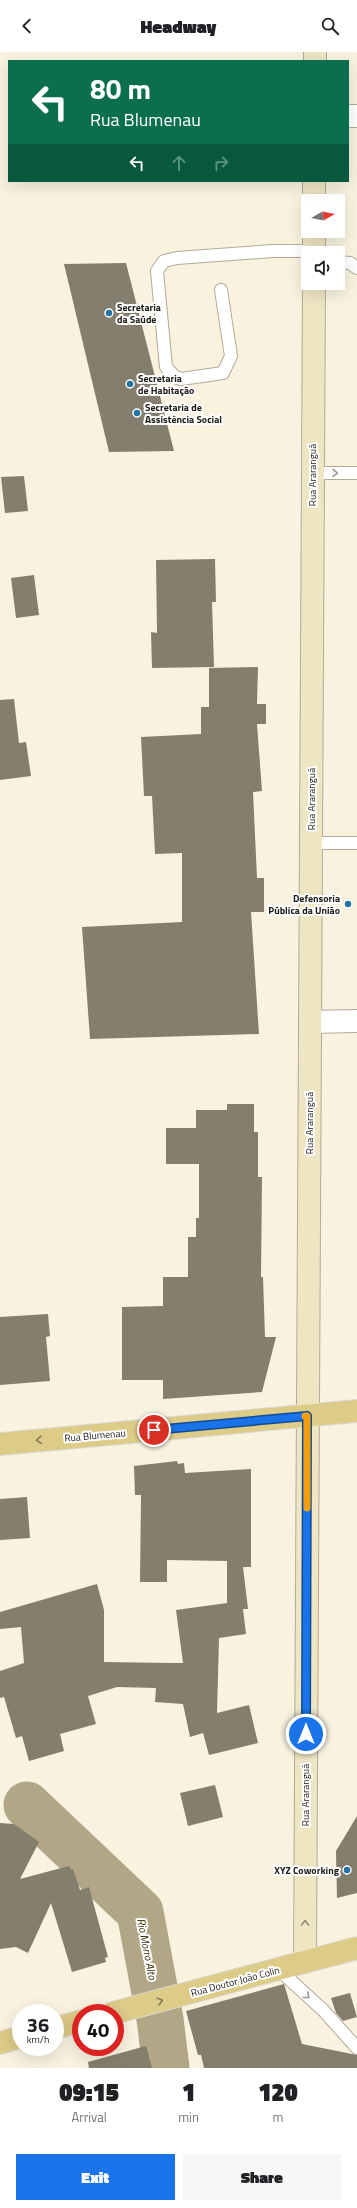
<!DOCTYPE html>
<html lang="en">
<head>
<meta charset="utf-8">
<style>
  body { margin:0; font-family:"Titillium Web",sans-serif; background:#f6f6f6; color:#202124; height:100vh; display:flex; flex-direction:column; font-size:15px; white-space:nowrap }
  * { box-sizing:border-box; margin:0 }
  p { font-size:13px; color:#757577 }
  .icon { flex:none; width:22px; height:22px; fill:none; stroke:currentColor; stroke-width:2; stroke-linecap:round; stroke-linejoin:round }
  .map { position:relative; height:2016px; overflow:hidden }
  .panel { display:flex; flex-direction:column; background:#fff; flex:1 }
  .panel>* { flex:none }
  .guide { position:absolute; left:8px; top:8px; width:341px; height:122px; border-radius:0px; box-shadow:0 4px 16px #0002; background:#0b6e4f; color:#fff; overflow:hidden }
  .needle { width:26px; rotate:81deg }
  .fabs { position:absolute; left:301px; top:142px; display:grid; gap:8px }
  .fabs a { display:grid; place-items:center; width:44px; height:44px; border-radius:0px; background:#fff; box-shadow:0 4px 16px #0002; font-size:20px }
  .speed { position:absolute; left:12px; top:1952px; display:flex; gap:8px; font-size:20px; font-weight:700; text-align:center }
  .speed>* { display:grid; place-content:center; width:52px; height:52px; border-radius:50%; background:#fff; box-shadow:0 4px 16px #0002; line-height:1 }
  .speed small { font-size:10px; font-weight:400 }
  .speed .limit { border:6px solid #d22; background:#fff; color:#111 }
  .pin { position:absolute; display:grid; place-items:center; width:34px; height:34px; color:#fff; margin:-17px; border:2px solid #fff; border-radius:50%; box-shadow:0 1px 4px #0007 }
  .me { position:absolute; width:44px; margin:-22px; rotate:0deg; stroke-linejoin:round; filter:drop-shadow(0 0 3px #0008) }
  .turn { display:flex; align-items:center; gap:14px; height:84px; padding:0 16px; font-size:18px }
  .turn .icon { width:52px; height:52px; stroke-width:2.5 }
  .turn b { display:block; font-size:28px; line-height:34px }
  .lanes { display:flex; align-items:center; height:38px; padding:0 16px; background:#0003; justify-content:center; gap:20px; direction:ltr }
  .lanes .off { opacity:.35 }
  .eta { display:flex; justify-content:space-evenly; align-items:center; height:68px; text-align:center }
  .eta b { font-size:24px; font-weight:800; line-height:28px }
  .cta { display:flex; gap:8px; margin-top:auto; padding:8px 16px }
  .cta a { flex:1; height:46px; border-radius:0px; background:#1a73e8; color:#fff; font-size:16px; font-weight:800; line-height:46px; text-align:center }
  .cta a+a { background:#f6f6f6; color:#202124 }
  header { display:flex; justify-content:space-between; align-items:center; height:52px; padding:0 16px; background:#fff; font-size:18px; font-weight:800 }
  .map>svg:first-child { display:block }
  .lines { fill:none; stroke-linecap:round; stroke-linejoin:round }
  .river { stroke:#b1a685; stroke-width:47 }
  .building { fill:#847e6e }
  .lane-casing { stroke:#b1ab99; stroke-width:14 }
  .street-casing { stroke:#b1ab99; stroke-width:24 }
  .secondary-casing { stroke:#b1ab99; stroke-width:24 }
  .primary-casing { stroke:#dbdad9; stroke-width:24 }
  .lane { stroke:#fff; stroke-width:12 }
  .street { stroke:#fff; stroke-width:22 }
  .secondary { stroke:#eee5c3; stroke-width:22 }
  .primary { stroke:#ddcb88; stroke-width:22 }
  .oneway { stroke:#999895 }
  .oneway2 { stroke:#867b54 }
  .oneway3 { stroke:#908a74 }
  .route-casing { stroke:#114b97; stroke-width:10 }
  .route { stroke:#1a73e8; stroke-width:7 }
  .slow { stroke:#f59e0b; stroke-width:7 }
  .poi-dot { fill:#2672a5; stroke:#fff; stroke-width:1.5 }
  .labels { text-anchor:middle; stroke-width:4; stroke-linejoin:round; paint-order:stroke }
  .poi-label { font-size:10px; font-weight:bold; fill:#1c1a14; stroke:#fff; text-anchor:start }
  .street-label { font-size:10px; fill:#1c1a14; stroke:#fff }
  .water-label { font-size:11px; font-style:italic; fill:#352900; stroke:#fff }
</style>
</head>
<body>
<header><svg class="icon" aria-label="back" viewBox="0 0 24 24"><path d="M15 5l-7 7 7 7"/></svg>Headway<svg class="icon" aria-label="search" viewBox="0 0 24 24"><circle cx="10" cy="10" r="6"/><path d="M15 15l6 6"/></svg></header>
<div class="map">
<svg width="357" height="2016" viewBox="0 0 357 2016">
  <rect width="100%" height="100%" fill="#f8f2df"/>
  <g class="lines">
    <polyline class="river" points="27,1753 140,1860 160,1967 166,2016"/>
  </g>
  <g class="building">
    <polygon points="126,211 174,399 109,400 64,212"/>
    <polygon points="24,424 28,459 5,461 1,425"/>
    <polygon points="215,507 216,550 212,550 214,615 152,616 151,580 157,581 156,508"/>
    <polygon points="34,523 39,563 16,566 11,526"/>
    <polygon points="258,615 257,652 266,652 266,672 257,672 262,739 253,740 257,826 264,826 264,860 251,860 259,982 90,987 82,875 182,870 182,801 155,802 152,744 144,744 141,685 201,682 201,655 209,655 209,616"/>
    <polygon points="14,647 19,691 26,690 31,724 0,728 0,648"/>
    <polygon points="227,1052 254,1052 254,1080 258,1080 258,1125 262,1125 261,1225 263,1225 265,1285 276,1285 262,1340 163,1347 163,1328 122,1328 122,1255 163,1254 163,1225 188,1225 188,1185 196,1185 196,1166 199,1166 199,1112 166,1112 166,1076 196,1076 196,1058 227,1058"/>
    <polygon points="48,1262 50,1284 46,1285 50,1329 0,1333 0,1265"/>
    <polygon points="177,1409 178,1412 184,1411 185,1421 251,1417 251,1515 243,1515 248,1557 243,1557 246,1582 219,1586 217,1661 249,1653 258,1691 209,1703 203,1681 190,1685 183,1652 155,1650 156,1636 117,1635 88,1644 96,1672 60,1682 64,1699 29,1709 22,1684 16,1686 4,1645 0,1646 0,1619 24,1611 21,1575 0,1577 0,1560 97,1532 104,1558 104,1610 172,1611 183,1611 176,1558 227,1551 227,1509 167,1508 167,1530 140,1530 141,1443 135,1443 134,1414"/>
    <polygon points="27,1445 30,1486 0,1488 0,1447"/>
    <polygon points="215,1733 223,1765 188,1774 180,1741"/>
    <polygon points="357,1764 357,1841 337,1846 336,1799"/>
    <polygon points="0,1771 14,1772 39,1790 20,1827 69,1814 71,1818 73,1817 80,1838 89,1835 108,1905 105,1906 106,1910 72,1920 51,1851 28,1901 16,1895 0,1897"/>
    <polygon points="284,1932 302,1992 357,2003 357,2016 204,2016 201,2003 198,2003 186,1959"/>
    <polygon points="350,1941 357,1965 343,1969 336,1961 331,1946"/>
    <polygon points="146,1994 152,2016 89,2016 88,2010"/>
  </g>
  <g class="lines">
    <g class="lane-casing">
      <g id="lane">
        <polyline points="338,210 350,211 357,216"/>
        <polyline points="221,238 231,304 223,321 181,327 175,325 166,315 157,219 164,209 177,206 273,199 314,199"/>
        <polyline points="312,421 357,421"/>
        <polyline points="311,791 357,791"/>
        <polyline points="278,1917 323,1958 357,1996"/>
      </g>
    </g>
    <g class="street-casing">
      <g id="street">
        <polyline points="348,64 357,64"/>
        <polyline points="310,970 357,969"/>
      </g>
    </g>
    <g class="secondary-casing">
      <g id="secondary">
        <polyline points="315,9 315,0"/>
        <polyline points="314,149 314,129"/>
        <polyline points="314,201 314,179"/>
        <polyline points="305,1910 314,231"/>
      </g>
    </g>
    <g class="primary-casing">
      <g id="primary">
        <polyline points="0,1392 357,1359"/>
        <polyline points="113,1961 357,1896"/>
        <polyline points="55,1976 81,1969"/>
        <polyline points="0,1991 21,1985"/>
      </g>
    </g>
    <use href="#lane" class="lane"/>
    <use href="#street" class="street"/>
    <use href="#secondary" class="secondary"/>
    <use href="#primary" class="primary"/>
  </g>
  <defs><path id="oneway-chevron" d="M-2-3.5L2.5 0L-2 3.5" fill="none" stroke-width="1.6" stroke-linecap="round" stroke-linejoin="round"/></defs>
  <g class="oneway">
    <use href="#oneway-chevron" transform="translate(335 421) rotate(1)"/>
    <use href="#oneway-chevron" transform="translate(307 1944) rotate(43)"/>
  </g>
  <g class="oneway2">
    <use href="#oneway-chevron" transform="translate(39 1388) rotate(175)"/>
    <use href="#oneway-chevron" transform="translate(160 1949) rotate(-15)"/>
  </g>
  <use class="oneway3" href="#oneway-chevron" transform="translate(305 1871) rotate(-90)"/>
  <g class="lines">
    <g class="route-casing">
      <polyline id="route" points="154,1378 307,1364 306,1682"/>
    </g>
    <use href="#route" class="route"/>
    <polyline class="slow" points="305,1364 307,1364 307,1456"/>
  </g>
  <g class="poi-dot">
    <circle cx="109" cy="261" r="4"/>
    <circle cx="130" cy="332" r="4"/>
    <circle cx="137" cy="361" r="4"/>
    <circle cx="348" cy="852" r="4"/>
    <circle cx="347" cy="1818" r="4"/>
  </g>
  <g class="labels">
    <g class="poi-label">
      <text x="117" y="259">Secretaria<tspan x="117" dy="12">da Saúde</tspan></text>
      <text x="138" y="330">Secretaria<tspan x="138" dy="12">de Habitação</tspan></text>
      <text x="145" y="359">Secretaria de<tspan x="145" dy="12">Assistência Social</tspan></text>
      <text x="340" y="850" text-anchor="end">Defensoria<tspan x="340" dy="12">Pública da União</tspan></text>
      <text x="339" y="1822" text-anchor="end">XYZ Coworking</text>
    </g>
    <g class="street-label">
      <text transform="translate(312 423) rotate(-90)" y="4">Rua Araranguá</text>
      <text transform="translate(311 747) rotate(-90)" y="4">Rua Araranguá</text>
      <text transform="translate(309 1071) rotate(-90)" y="4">Rua Araranguá</text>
      <text transform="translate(95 1383) rotate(-5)" y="4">Rua Blumenau</text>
      <text transform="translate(305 1743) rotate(-90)" y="4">Rua Araranguá</text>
      <text transform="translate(235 1929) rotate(-15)" y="4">Rua Doutor João Colin</text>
    </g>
    <g class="water-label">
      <text transform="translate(147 1897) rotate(79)" y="4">Rio Morro Alto</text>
    </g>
  </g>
</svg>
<div class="fabs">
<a><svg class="needle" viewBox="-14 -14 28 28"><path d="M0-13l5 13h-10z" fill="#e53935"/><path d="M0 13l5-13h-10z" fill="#757577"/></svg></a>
<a><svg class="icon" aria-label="sound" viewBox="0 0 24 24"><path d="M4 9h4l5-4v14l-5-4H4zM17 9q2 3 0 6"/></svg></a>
</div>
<div class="speed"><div>36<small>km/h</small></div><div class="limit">40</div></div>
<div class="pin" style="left:154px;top:1378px;background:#d93025"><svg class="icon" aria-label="arrive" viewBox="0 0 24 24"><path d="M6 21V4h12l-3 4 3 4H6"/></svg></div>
<svg class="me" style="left:306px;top:1682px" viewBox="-20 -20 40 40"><circle r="17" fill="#1a73e8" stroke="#fff" stroke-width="3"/><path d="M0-11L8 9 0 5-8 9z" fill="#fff"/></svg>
<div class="guide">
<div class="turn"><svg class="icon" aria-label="left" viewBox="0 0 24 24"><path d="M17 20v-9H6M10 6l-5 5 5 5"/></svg><div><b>80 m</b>Rua Blumenau</div></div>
<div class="lanes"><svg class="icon" aria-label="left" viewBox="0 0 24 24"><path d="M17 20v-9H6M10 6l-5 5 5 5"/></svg><svg class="icon off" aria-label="ahead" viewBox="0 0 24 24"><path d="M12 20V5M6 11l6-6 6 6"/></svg><svg class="icon off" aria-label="right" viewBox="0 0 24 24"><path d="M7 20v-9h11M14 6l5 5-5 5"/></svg></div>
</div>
</div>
<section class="panel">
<div class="eta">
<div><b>09:15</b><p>Arrival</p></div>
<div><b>1</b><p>min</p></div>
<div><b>120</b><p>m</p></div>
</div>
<div class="cta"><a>Exit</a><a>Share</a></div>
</section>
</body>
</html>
